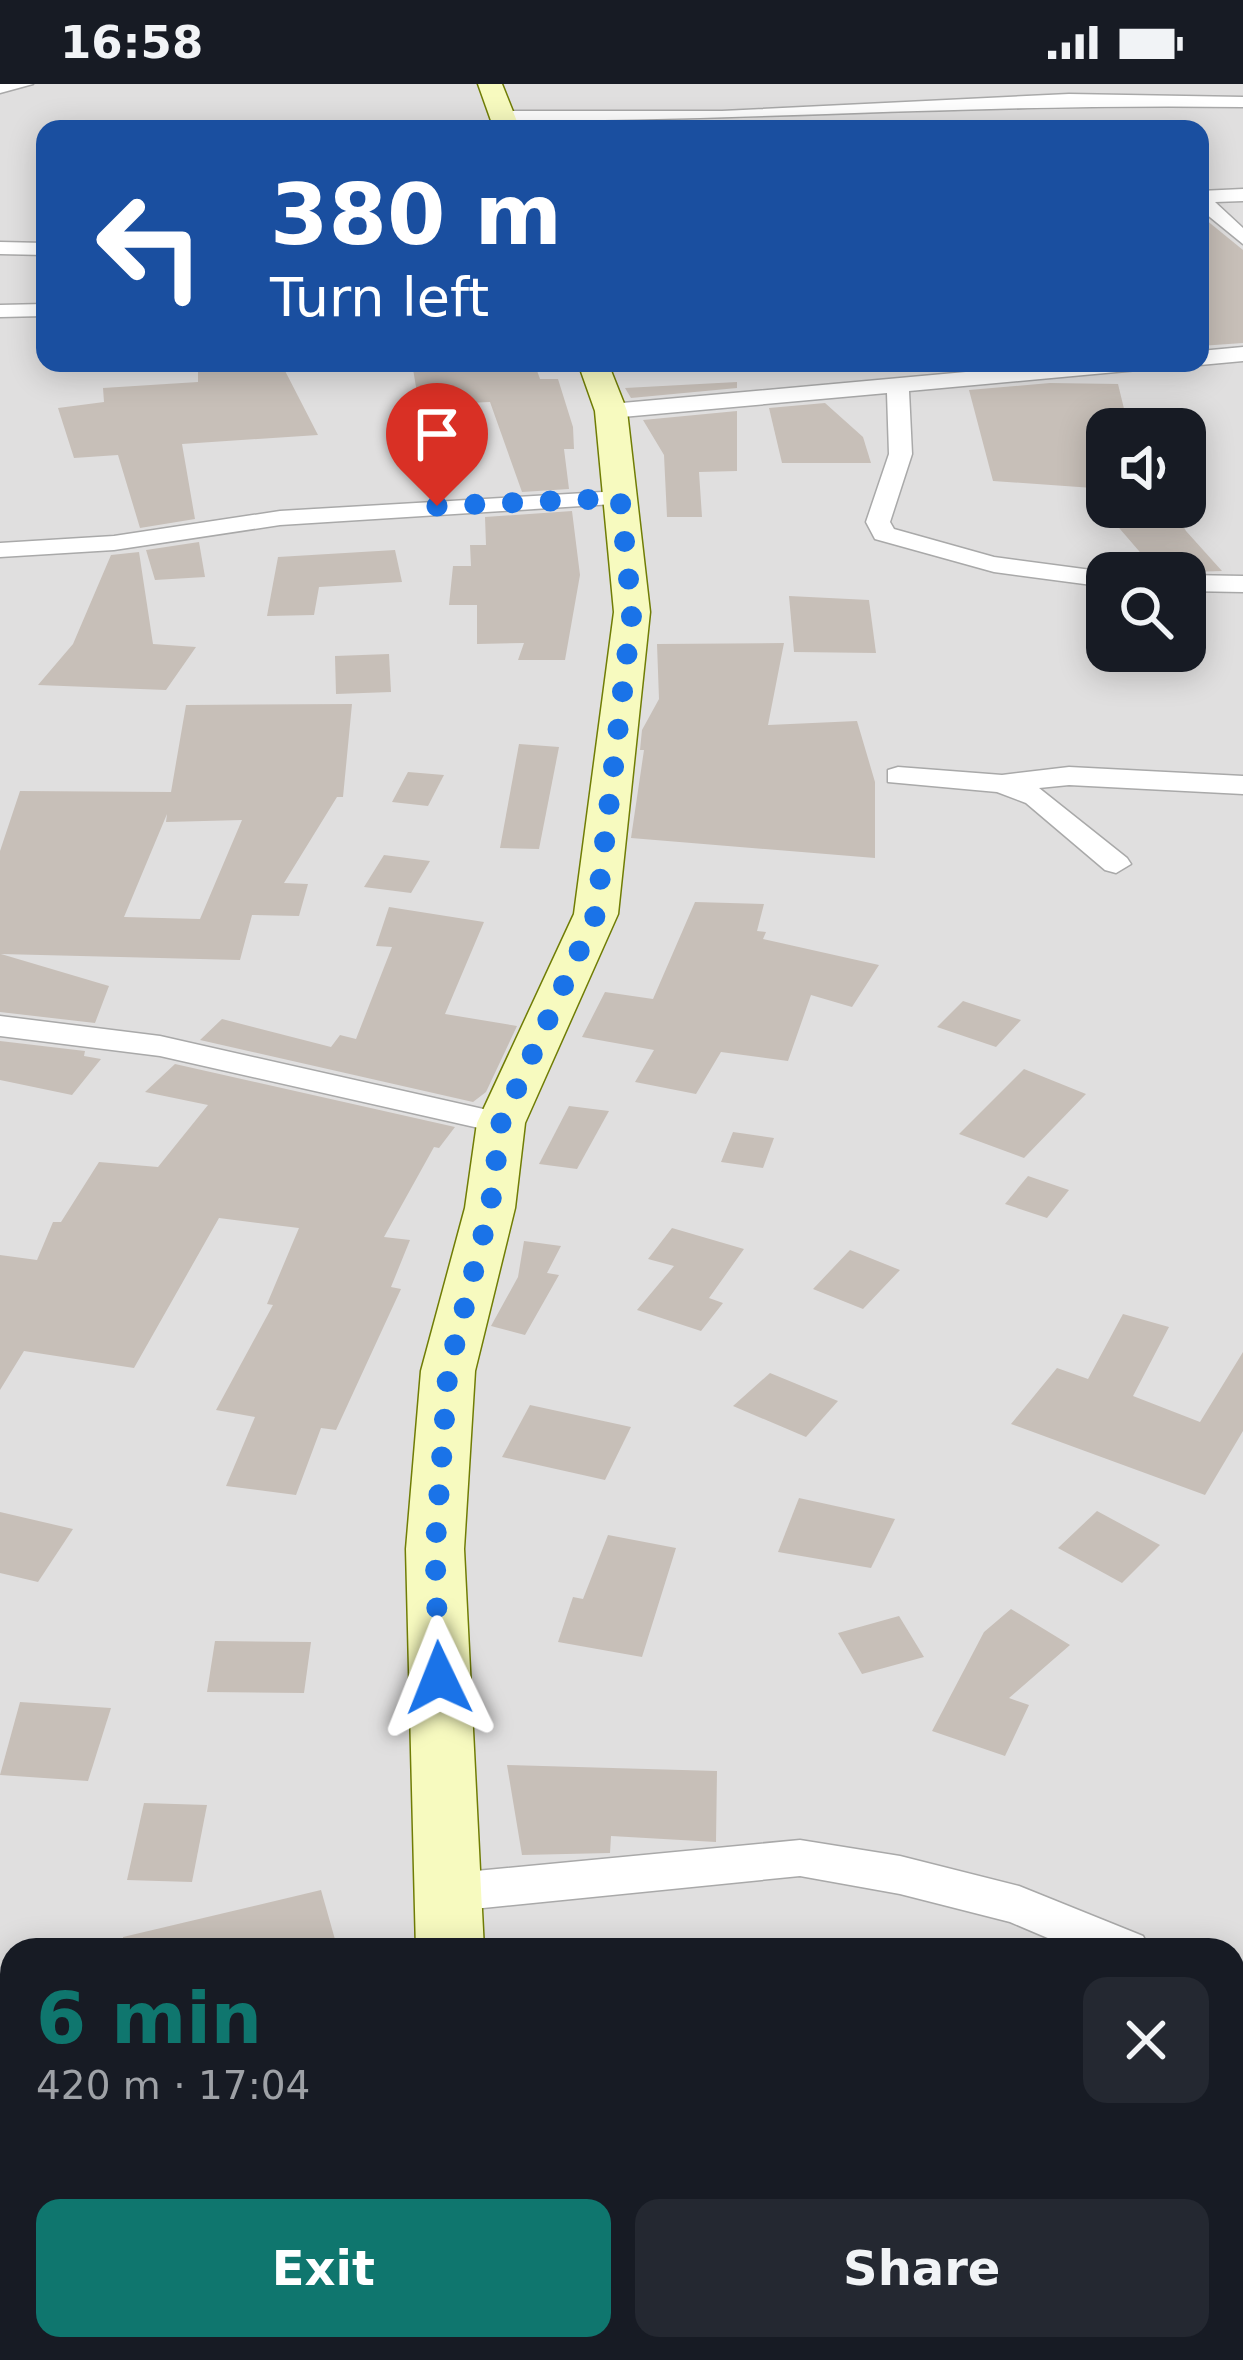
<!DOCTYPE html>
<html lang="en">
<head>
<meta charset="utf-8">
<style>
  body { margin:0; font-family:"DejaVu Sans",sans-serif; background:#242831; color:#f1f3f6; height:100vh; display:flex; flex-direction:column; font-size:45px; white-space:nowrap }
  * { box-sizing:border-box; margin:0 }
  p { font-size:39px; color:#9ea1a6 }
  .icon { flex:none; width:66px; height:66px; fill:none; stroke:currentColor; stroke-width:2; stroke-linecap:round; stroke-linejoin:round }
  .map { position:relative; flex:1; overflow:hidden }
  .drawer { position:absolute; left:0px; top:1854px; width:1245px; height:423px; display:flex; flex-direction:column; background:#171b24; border-radius:36px 36px 0 0; box-shadow:0 6px 30px #0003 }
  .drawer>* { flex:none }
  .top-card { position:absolute; left:36px; top:36px; width:1173px; height:252px; border-radius:24px; box-shadow:0 6px 30px #0003; background:#1a4fa0; color:#fff; overflow:hidden }
  .tools { position:absolute; left:1086px; top:324px; display:grid; gap:24px }
  .tools a { display:grid; place-items:center; width:120px; height:120px; border-radius:24px; background:#171b24; box-shadow:0 6px 30px #0003; font-size:60px }
  .pin { position:absolute; display:grid; place-items:center; width:102px; height:102px; color:#fff; margin:-123px -51px; border-radius:50% 50% 50% 0; rotate:-45deg; box-shadow:0 0 12px #0007 }
  .pin .icon { rotate:45deg }
  .me { position:absolute; width:132px; margin:-66px; rotate:358deg; stroke-linejoin:round; filter:drop-shadow(0 0 9px #0008) }
  .turn { display:flex; align-items:center; gap:42px; height:252px; padding:0 36px; font-size:54px }
  .turn .icon { width:156px; height:156px; stroke-width:2.5 }
  .turn b { display:block; font-size:84px; line-height:102px }
  .round { display:grid; place-items:center; flex:none; width:126px; height:126px; border-radius:24px; background:#242831 }
  .overview { display:flex; align-items:center; justify-content:space-between; height:204px; padding:0 36px }
  h1 { font-size:72px; font-weight:700; line-height:90px; color:#0f766e }
  .action { display:flex; gap:24px; margin-top:auto; padding:24px 36px }
  .action a { flex:1; height:138px; border-radius:24px; background:#0f766e; color:#fff; font-size:48px; font-weight:700; line-height:138px; text-align:center }
  .action a+a { background:#242831; color:#f1f3f6 }
  .status { display:flex; justify-content:space-between; align-items:center; height:84px; padding:0 60px; background:#171b24; direction:ltr }
  .status svg { height:33px; fill:currentColor }
  .map>svg:first-child { display:block }
  .residential { fill:#e0dfdf; fill-rule:evenodd }
  .building { fill:#c7bfb8; fill-rule:evenodd }
  .lines { fill:none; stroke-linecap:round; stroke-linejoin:round }
  .street-casing { stroke:#a9a9a9; stroke-width:3 }
  .secondary-casing { stroke:#707d05; stroke-width:3 }
  .street { fill:#fff; fill-rule:evenodd }
  .secondary { fill:#f7fabf; fill-rule:evenodd }
  .route { stroke:#1a73e8; stroke-width:21; stroke-dasharray:0 37.8 }
</style>
</head>
<body>
<div class="status"><b>16:58</b><svg viewBox="0 0 49 12"><path d="M0 12V9h3v3zM5 12V6h3v6zM10 12V3h3v9zM15 12V0h3v12zM26 1h20v11H26zM47 4h2v5h-2z"/></svg></div>
<div class="map">
<svg width="1243" height="2276" viewBox="0 0 1243 2276">
  <rect width="100%" height="100%" fill="#f2efe9"/>
  <path class="residential" d="M0,0H1243V2276H0ZM45,45H1200V279H45ZM1107,345H1185V423H1107ZM1107,489H1185V567H1107ZM12,1866H1233V2265H12Z"/>
  <g class="building">
    <polygon points="1200,131 1243,166 1243,259 1200,262"/>
    <polygon points="198,279 281,279 318,351 182,360 195,435 140,444 118,371 74,374 58,324 104,318 103,304 198,298"/>
    <polygon points="412,279 448,279 449,286 535,281 540,295 558,295 573,343 574,365 564,365 569,405 522,408 490,318 419,321"/>
    <polygon points="737,298 737,304 631,314 625,304"/>
    <polygon points="1050,299 1118,300 1126,333 1107,333 1107,405 993,397 969,306"/>
    <polygon points="825,319 863,353 871,379 782,379 769,324"/>
    <polygon points="737,327 737,387 699,388 702,433 667,433 664,371 643,336"/>
    <polygon points="1101,423 1173,423 1186,447 1222,487 1158,489"/>
    <polygon points="572,427 580,491 565,576 518,576 524,559 477,560 477,521 449,521 453,482 471,482 470,461 486,461 485,433"/>
    <polygon points="199,458 205,493 155,496 146,466"/>
    <polygon points="395,466 402,498 319,503 314,531 267,532 278,473"/>
    <polygon points="139,468 153,560 196,563 166,606 38,601 73,560 111,471"/>
    <polygon points="789,512 869,516 876,569 794,568"/>
    <polygon points="784,559 768,641 857,637 875,698 875,774 631,754 644,666 640,666 642,646 659,615 657,560"/>
    <polygon points="389,570 391,608 336,610 335,572"/>
    <path d="M352,620L343,713H337L284,799L308,800L299,832L252,831L240,876L1,870L109,902L95,939L0,928V767L20,707L171,708L186,621ZM167,730L166,738L242,736L200,835L124,833Z"/>
    <polygon points="519,660 559,663 539,765 500,764"/>
    <polygon points="408,688 444,691 428,722 392,718"/>
    <polygon points="384,771 430,777 411,809 364,803"/>
    <polygon points="695,818 764,820 757,847 766,848 763,855 879,881 852,923 811,911 788,977 721,968 696,1010 635,998 654,966 582,953 605,908 653,915"/>
    <polygon points="389,823 484,838 445,930 517,942 486,1008 473,1018 200,956 222,935 331,963 340,951 356,955 392,863 376,862"/>
    <polygon points="963,917 1021,936 996,963 937,943"/>
    <polygon points="0,957 85,967 84,972 101,975 72,1011 0,996"/>
    <polygon points="175,980 455,1043 439,1064 434,1063 384,1153 410,1156 391,1203 401,1205 336,1346 321,1344 296,1411 226,1402 255,1333 216,1326 273,1221 267,1220 299,1144 219,1134 134,1284 24,1267 0,1306 0,1171 37,1176 53,1138 61,1138 99,1078 158,1083 208,1021 145,1008"/>
    <polygon points="1024,985 1086,1010 1024,1074 959,1050"/>
    <polygon points="569,1022 609,1027 577,1085 539,1080"/>
    <polygon points="733,1048 774,1054 763,1084 721,1078"/>
    <polygon points="1028,1092 1069,1106 1047,1134 1005,1120"/>
    <polygon points="672,1144 744,1165 709,1214 723,1219 701,1247 637,1226 674,1182 648,1175"/>
    <polygon points="524,1157 561,1162 547,1189 559,1191 525,1251 491,1242 518,1193"/>
    <polygon points="850,1166 900,1186 863,1225 813,1205"/>
    <polygon points="1123,1230 1169,1243 1133,1312 1200,1338 1243,1268 1243,1347 1205,1411 1011,1340 1057,1284 1088,1295"/>
    <polygon points="770,1289 838,1317 806,1353 733,1322"/>
    <polygon points="530,1321 631,1343 605,1396 502,1373"/>
    <polygon points="799,1414 895,1435 871,1484 778,1468"/>
    <polygon points="1097,1427 1160,1461 1122,1499 1058,1464"/>
    <polygon points="0,1428 73,1445 38,1498 0,1489"/>
    <polygon points="608,1451 676,1464 642,1573 558,1558 573,1513 583,1515"/>
    <polygon points="1011,1525 1070,1561 1009,1614 1029,1621 1005,1672 932,1647 984,1548"/>
    <polygon points="899,1532 924,1573 862,1590 838,1549"/>
    <polygon points="215,1557 311,1558 304,1609 207,1608"/>
    <polygon points="20,1618 111,1624 88,1697 0,1691"/>
    <polygon points="507,1681 717,1687 716,1758 611,1752 610,1769 522,1771"/>
    <polygon points="144,1719 207,1721 192,1798 127,1796"/>
    <polygon points="321,1806 338,1866 124,1866 123,1853"/>
  </g>
  <g class="lines">
    <g class="street-casing">
      <g id="street">
        <polygon points="0,0 33,0 0,9"/>
        <path d="M1069,10L1243,13V23C996,19 749,37 502,37L493,32L502,27H722Z"/>
        <polygon points="1243,105 1243,117 1215,118 1243,144 1243,160 1200,125 1200,107"/>
        <polygon points="0,158 45,159 45,171 0,170"/>
        <polygon points="45,220 45,232 0,233 0,221"/>
        <polygon points="1243,263 1243,277 1200,281 1194,279 1200,279 1200,267"/>
        <polygon points="1066,279 1149,279 1138,286 909,307 912,370 890,438 894,445 994,473 1114,489 1107,489 1107,503 994,488 875,455 866,438 889,370 887,309 611,334 600,327 611,320"/>
        <polygon points="620,407 632,414 629,419 280,441 114,466 0,473 0,459 114,452 280,427"/>
        <polygon points="1185,491 1243,492 1243,508 1185,507"/>
        <polygon points="898,683 1002,691 1069,683 1243,692 1243,710 1069,701 1039,704 1127,774 1131,780 1116,789 1105,786 1026,719 997,708 888,698 888,686"/>
        <polygon points="0,932 160,952 501,1029 518,1039 501,1049 160,972 0,952"/>
        <polygon points="800,1756 900,1772 1019,1802 1143,1852 1150,1866 1076,1866 1010,1838 900,1810 800,1792 444,1828 427,1822 420,1809 427,1796 444,1790"/>
        <polygon points="1233,1878 1243,1879 1243,1919 1233,1918"/>
      </g>
    </g>
    <g class="secondary-casing">
      <g id="secondary">
        <polygon points="478,0 502,0 520,45 494,45"/>
        <polygon points="578,279 608,279 627,327 650,528 618,830 525,1039 515,1124 475,1287 464,1465 484,1866 416,1866 406,1465 421,1287 465,1124 477,1039 574,830 614,528 595,327"/>
        <polygon points="449,2265 527,2265 528,2276 450,2276"/>
      </g>
    </g>
    <use href="#street" class="street"/>
    <use href="#secondary" class="secondary"/>
  </g>
  <g class="lines">
    <polyline class="route" points="437,422 620,414 632,528 596,830 501,1039 490,1124 448,1287 435,1465 439,1594"/>
  </g>
</svg>
<div class="tools">
<a><svg class="icon" aria-label="sound" viewBox="0 0 24 24"><path d="M4 9h4l5-4v14l-5-4H4zM17 9q2 3 0 6"/></svg></a>
<a><svg class="icon" aria-label="search" viewBox="0 0 24 24"><circle cx="10" cy="10" r="6"/><path d="M15 15l6 6"/></svg></a>
</div>
<div class="pin" style="left:437px;top:422px;background:#d93025"><svg class="icon" aria-label="arrive" viewBox="0 0 24 24"><path d="M6 21V4h12l-3 4 3 4H6"/></svg></div>
<svg class="me" style="left:439px;top:1594px" viewBox="-20 -20 40 40"><path d="M0-17L14 15 0 8-14 15z" fill="#1a73e8" stroke="#fff" stroke-width="4"/></svg>
<div class="top-card">
<div class="turn"><svg class="icon" aria-label="left" viewBox="0 0 24 24"><path d="M17 20v-9H6M10 6l-5 5 5 5"/></svg><div><b>380 m</b>Turn left</div></div>
</div>
<section class="drawer">
<div class="overview"><div><h1>6 min</h1><p>420 m · 17:04</p></div><a class="round"><svg class="icon" aria-label="close" viewBox="0 0 24 24"><path d="M6 6l12 12M18 6L6 18"/></svg></a></div>
<div class="action"><a>Exit</a><a>Share</a></div>
</section>
</div>
</body>
</html>
